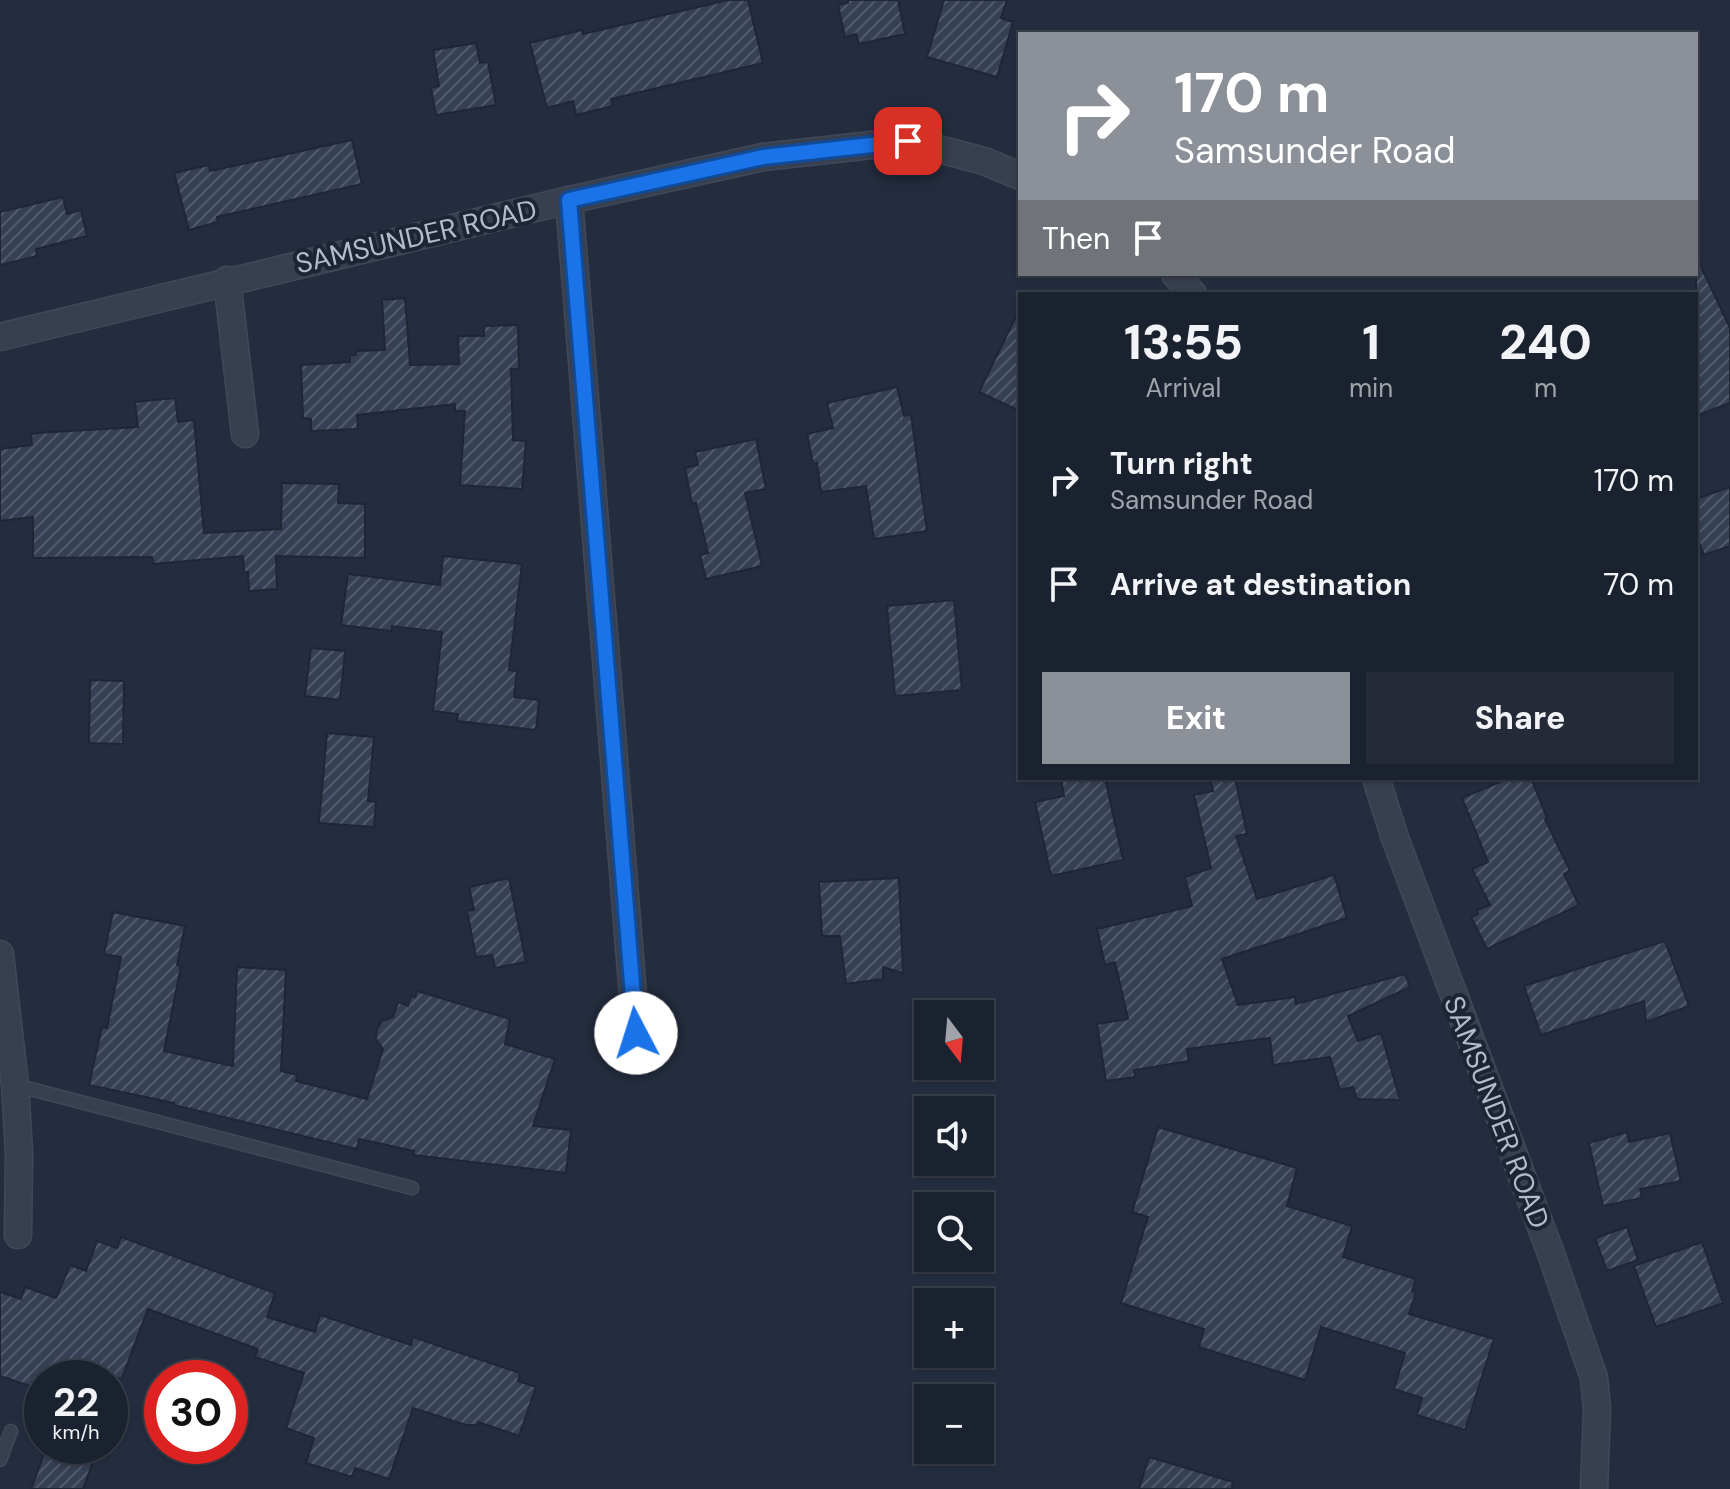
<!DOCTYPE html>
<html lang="en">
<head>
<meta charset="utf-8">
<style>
  body { margin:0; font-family:"DM Sans",sans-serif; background:#242a37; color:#f1f3f6; height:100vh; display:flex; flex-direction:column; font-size:30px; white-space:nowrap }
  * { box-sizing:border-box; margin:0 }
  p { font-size:26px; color:#a0a4aa }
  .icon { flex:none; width:44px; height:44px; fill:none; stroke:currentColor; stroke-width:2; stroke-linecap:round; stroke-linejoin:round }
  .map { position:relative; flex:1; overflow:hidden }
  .sheet { position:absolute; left:1018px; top:292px; width:680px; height:488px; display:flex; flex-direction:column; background:#1b222f; border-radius:0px; box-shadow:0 2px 6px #0004,0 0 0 2px #393f4b }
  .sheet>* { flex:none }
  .guide { position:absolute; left:1018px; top:32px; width:680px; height:244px; border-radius:0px; box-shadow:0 2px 6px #0004,0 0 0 2px #393f4b; background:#8c9099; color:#fff; overflow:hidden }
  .needle { width:52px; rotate:164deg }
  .tools { position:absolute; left:914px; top:1000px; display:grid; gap:16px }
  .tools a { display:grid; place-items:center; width:80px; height:80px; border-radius:0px; background:#1b222f; box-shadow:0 2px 6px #0004,0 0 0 2px #393f4b; font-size:40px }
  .speed { position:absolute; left:24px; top:1360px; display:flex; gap:16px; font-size:40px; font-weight:700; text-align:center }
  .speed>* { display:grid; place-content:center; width:104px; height:104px; border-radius:50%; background:#1b222f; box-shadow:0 2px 6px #0004,0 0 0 2px #393f4b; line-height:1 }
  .speed small { font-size:20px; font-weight:400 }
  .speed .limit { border:12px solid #d22; background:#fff; color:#111 }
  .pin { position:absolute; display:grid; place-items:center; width:68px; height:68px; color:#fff; margin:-34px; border-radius:16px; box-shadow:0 4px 12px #0006 }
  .me { position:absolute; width:88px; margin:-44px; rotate:355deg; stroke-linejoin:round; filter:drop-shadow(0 0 6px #0008) }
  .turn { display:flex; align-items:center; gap:28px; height:168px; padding:0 24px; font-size:36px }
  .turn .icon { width:104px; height:104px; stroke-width:2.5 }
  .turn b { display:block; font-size:56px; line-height:68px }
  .then { display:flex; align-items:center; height:76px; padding:0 24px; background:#0003; gap:16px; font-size:30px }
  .eta { display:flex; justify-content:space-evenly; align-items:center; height:136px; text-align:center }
  .eta b { font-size:48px; font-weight:800; line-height:56px }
  .action { display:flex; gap:16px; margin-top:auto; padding:16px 24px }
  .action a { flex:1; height:92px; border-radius:0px; background:#8c9099; color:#fff; font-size:32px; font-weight:800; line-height:92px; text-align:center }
  .action a+a { background:#242a37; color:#f1f3f6 }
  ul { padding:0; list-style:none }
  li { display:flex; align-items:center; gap:24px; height:104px; padding:0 24px }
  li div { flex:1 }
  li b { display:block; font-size:30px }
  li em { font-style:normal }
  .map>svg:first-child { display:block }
  .building { fill:url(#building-hatch); stroke:#1f2636; stroke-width:2 }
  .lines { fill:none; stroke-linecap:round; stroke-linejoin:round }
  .lane-casing { stroke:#414858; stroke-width:15 }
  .street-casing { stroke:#414858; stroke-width:29 }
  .lane { stroke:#383f4f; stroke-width:12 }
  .street { stroke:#383f4f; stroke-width:26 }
  .route-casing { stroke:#114b97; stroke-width:20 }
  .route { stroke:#1a73e8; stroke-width:14 }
  .labels { text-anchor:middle; stroke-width:8; stroke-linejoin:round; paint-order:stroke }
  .street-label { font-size:28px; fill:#b4bbca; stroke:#1d2434 }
</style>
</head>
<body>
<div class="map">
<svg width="1730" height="1489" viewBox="0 0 1730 1489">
  <defs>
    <pattern id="building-hatch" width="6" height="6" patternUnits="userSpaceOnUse" patternTransform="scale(2)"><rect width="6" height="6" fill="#364055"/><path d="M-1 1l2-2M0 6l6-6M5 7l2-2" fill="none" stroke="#515a6c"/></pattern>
  </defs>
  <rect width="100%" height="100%" fill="#242d3f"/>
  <g class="building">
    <polygon points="728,0 748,0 763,63 611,99 613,106 576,115 573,101 547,108 530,43 582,30 583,34"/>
    <polygon points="848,0 898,0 905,34 859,44 856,34 845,37 838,5 848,3"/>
    <polygon points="944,0 1007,0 1001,18 1013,22 997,77 927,57"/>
    <polygon points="476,43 480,63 488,62 496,105 436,115 431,88 439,86 433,50"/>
    <polygon points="352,140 362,184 217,217 218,222 189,230 174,173 209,165 210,171"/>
    <polygon points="63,197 67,214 81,210 87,236 36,249 37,256 0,265 0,212"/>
    <polygon points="1696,256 1730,328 1730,403 1696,416"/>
    <polygon points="405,298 410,365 459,364 458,336 484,336 484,326 518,325 519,369 511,369 513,440 526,441 522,489 460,485 465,411 455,411 455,404 357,415 358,429 311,431 311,419 303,418 301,365 350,362 350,356 356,355 356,351 385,350 382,300"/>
    <polygon points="1020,308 1020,411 979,392"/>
    <polygon points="897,387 904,416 911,414 927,531 874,539 866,486 821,492 817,463 813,464 807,434 833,428 827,403"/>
    <polygon points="175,398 178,422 194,420 204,533 281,529 282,483 339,484 338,503 365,504 365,558 276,556 277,589 249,591 248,572 244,572 243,556 153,564 152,557 33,558 33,517 0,521 0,449 32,445 31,435 35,433 138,427 135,402"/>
    <polygon points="756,439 766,489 745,493 762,566 706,579 700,555 708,553 696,503 692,504 685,468 698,465 695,452"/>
    <polygon points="1730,487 1730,546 1704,555 1696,534 1696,499"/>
    <polygon points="443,556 522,564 509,670 517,671 514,697 539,700 536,730 457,721 458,714 433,711 442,632 392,626 391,631 341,625 348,574 440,585"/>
    <polygon points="954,600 962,690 895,696 887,606"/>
    <polygon points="311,648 345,651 340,700 305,696"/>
    <polygon points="90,680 124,681 123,744 89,743"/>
    <polygon points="327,733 374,737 368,801 376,802 374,827 319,823"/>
    <polygon points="1061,778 1105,778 1123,860 1051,876 1035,802 1064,796"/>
    <polygon points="1210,778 1235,778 1247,834 1236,836 1257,899 1334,875 1347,918 1222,959 1238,1005 1295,997 1296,1004 1405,974 1410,987 1348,1016 1358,1041 1381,1033 1400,1100 1357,1099 1353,1087 1340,1090 1330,1057 1273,1065 1270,1038 1187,1049 1189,1061 1134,1070 1135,1077 1106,1081 1097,1024 1128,1019 1115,962 1105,965 1097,929 1192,906 1185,877 1211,868 1194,795 1213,791"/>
    <polygon points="1509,778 1531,778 1547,818 1545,819 1570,871 1564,874 1579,905 1487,949 1471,917 1478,914 1477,910 1490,905 1472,869 1488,862 1462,798"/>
    <polygon points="509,878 526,962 495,968 492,955 476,957 467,911 474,910 469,887"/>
    <polygon points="899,878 903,973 883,967 883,979 846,984 840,936 822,936 819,882"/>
    <polygon points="113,912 185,926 177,965 181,966 164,1051 233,1066 237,967 286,970 281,1071 297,1075 296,1081 367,1099 383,1049 376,1039 377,1029 382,1021 393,1017 398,1002 408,1006 411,996 415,997 417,991 510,1019 505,1044 555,1059 533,1126 571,1130 566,1173 413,1155 414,1151 359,1139 357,1149 174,1105 174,1103 89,1085 102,1027 107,1028 121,957 104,954"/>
    <polygon points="1665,941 1689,1006 1646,1022 1644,1001 1541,1035 1524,986"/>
    <polygon points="1158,1127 1297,1168 1287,1206 1352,1226 1343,1257 1416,1279 1412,1291 1416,1292 1409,1314 1494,1339 1465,1430 1417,1415 1422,1398 1394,1389 1405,1353 1321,1327 1305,1380 1199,1347 1204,1329 1121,1303 1148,1217 1132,1212"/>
    <polygon points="1627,1132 1629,1142 1670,1133 1681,1181 1640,1189 1642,1198 1603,1206 1589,1143"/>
    <polygon points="1627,1227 1638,1260 1607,1271 1595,1238"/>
    <polygon points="121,1237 275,1293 267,1317 315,1332 320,1315 411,1345 413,1337 520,1373 518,1381 536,1387 519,1436 478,1422 477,1425 466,1425 413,1408 389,1479 355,1468 352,1477 306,1463 314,1438 286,1428 304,1373 255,1357 258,1349 148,1309 122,1378 42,1378 42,1390 0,1376 0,1292 21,1299 25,1287 56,1298 70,1265 86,1271 97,1241 117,1248"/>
    <polygon points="1702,1242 1723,1303 1656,1327 1634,1266"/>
    <polygon points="47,1446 68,1446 95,1456 83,1489 31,1489"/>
    <polygon points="1149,1457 1233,1482 1232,1489 1139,1489"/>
  </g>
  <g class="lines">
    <g class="lane-casing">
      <g id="lane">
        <polyline points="15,1085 412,1188"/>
        <polyline points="0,1460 11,1431"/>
      </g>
    </g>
    <g class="street-casing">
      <g id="street">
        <polyline points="569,200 636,1033"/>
        <polyline points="1175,274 1193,294"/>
        <polyline points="227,280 245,434"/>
        <polyline points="0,337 569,200 763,157 908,141 984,161 1020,176"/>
        <polyline points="1376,778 1395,838 1550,1251 1594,1378 1597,1409 1594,1489"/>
        <polyline points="0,954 15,1085 19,1152 18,1235"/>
      </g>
    </g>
    <use href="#lane" class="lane"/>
    <use href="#street" class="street"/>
  </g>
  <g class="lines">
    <g class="route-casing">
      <polyline id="route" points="636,1033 569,200 763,157 908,141"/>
    </g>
    <use href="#route" class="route"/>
  </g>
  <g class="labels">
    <g class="street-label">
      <text transform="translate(416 236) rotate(-13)" y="10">SAMSUNDER ROAD</text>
      <text transform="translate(1497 1112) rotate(69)" y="10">SAMSUNDER ROAD</text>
    </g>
  </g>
</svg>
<div class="tools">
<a><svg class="needle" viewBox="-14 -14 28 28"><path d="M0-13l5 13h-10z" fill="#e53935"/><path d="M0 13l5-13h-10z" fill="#a0a4aa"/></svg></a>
<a><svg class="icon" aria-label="sound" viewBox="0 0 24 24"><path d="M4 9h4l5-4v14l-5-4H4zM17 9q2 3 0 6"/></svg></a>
<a><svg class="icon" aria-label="search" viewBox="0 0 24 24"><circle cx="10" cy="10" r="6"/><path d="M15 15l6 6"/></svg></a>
<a>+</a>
<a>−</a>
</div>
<div class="speed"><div>22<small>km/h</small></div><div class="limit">30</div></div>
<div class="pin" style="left:908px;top:141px;background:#d93025"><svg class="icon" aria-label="arrive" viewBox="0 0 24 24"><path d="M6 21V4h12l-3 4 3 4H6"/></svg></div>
<svg class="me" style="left:636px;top:1033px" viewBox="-20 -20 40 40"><circle r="19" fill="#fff"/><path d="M0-13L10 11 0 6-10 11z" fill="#1a73e8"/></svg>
<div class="guide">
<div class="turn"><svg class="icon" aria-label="right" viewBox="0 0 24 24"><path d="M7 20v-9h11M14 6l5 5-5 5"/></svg><div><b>170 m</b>Samsunder Road</div></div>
<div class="then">Then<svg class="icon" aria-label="arrive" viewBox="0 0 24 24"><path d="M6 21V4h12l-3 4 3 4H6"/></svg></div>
</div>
<section class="sheet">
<div class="eta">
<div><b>13:55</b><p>Arrival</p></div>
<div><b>1</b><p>min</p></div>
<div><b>240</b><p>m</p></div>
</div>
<ul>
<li><svg class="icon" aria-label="right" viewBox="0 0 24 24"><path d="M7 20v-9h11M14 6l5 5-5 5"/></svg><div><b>Turn right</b><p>Samsunder Road</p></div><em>170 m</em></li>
<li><svg class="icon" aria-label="arrive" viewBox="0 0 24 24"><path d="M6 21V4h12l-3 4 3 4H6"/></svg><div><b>Arrive at destination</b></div><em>70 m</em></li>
</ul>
<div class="action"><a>Exit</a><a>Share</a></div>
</section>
</div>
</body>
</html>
